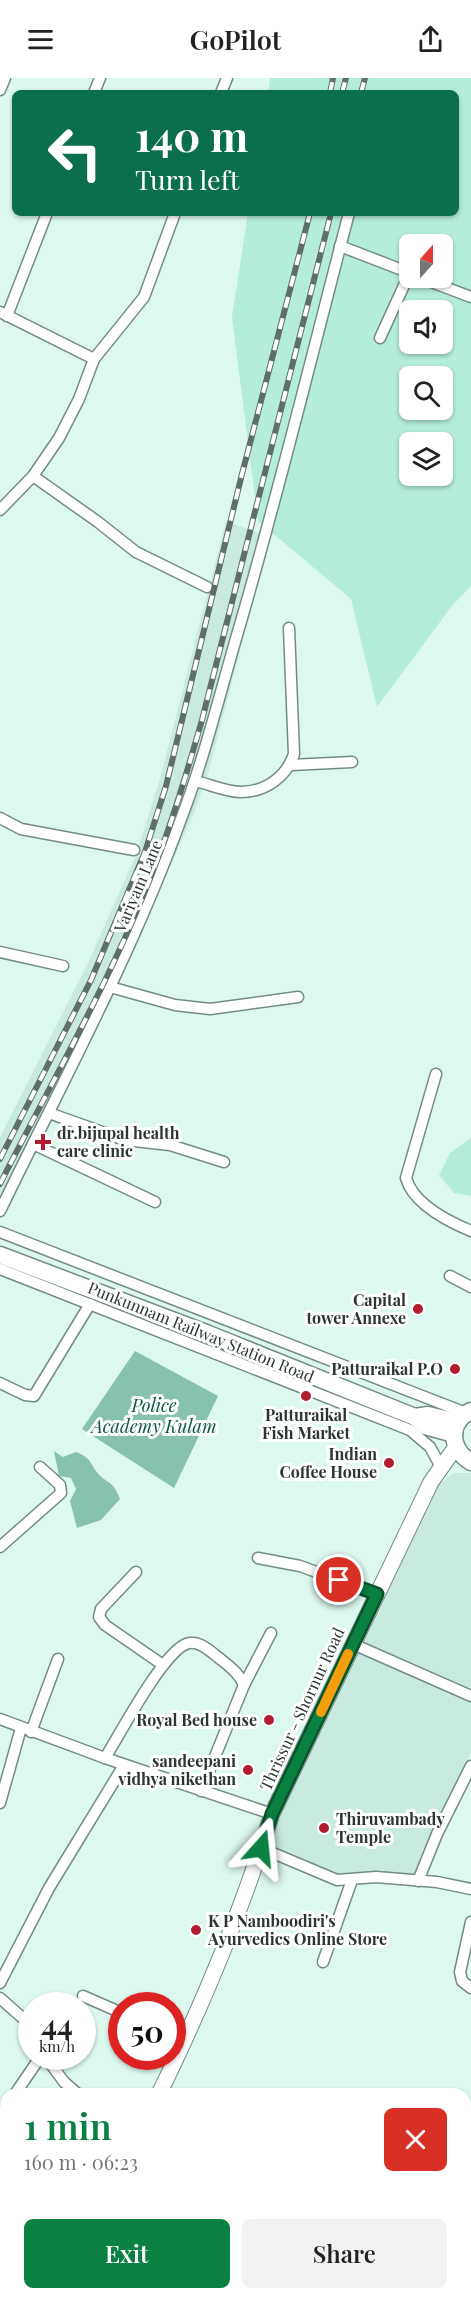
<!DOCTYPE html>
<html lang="en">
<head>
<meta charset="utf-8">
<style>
  body { margin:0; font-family:"Playfair Display",serif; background:#f2f2f2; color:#222; height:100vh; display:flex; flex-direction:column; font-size:22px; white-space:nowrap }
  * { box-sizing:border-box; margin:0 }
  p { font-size:20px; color:#767676 }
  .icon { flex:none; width:33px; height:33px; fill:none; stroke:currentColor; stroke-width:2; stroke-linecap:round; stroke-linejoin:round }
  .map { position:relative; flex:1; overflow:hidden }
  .sheet { position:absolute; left:0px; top:2010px; width:471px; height:212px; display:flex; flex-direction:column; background:#fff; border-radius:18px 18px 0 0; box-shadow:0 2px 4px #0004 }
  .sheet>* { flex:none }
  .hud { position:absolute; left:12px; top:12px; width:447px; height:126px; border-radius:9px; box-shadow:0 2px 4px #0004; background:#0b6e4f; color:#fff; overflow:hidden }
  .needle { width:39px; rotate:21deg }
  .tools { position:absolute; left:399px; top:156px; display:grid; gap:12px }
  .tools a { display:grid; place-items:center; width:54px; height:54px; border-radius:9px; background:#fff; box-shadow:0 2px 4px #0004; font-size:30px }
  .speed { position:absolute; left:18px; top:1914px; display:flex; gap:12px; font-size:30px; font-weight:700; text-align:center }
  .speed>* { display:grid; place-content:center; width:78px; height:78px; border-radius:50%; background:#fff; box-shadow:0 2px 4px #0004; line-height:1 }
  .speed small { font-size:15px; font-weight:400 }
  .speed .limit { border:9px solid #d22; background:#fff; color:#111 }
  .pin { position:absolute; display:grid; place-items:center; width:51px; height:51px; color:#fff; margin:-26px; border:3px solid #fff; border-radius:50%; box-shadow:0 2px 6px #0007 }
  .me { position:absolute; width:66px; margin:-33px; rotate:18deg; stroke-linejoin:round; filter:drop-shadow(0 0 4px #0008) }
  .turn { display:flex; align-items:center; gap:21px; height:126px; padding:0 24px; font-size:27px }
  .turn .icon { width:78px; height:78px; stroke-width:2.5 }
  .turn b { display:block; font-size:42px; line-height:51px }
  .round { display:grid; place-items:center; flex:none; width:63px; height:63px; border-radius:9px; background:#f2f2f2 }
  .head { display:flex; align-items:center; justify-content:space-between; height:102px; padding:0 24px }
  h1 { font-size:36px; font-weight:600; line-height:45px; color:#0b8043 }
  .primary-button { display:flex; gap:12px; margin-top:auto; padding:12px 24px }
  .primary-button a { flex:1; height:69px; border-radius:9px; background:#0b8043; color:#fff; font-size:24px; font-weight:600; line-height:69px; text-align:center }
  .primary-button a+a { background:#f2f2f2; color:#222 }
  header { display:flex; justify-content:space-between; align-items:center; height:78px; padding:0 24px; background:#fff; font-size:27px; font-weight:600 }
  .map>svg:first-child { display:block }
  .built { fill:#c8eadf }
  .green { fill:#b4edd9; fill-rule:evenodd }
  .water { fill:#87c2ae }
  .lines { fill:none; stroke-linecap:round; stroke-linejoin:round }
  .minor-casing { stroke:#748c83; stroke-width:13 }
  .secondary-casing { stroke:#748c83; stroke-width:17 }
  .primary-casing { stroke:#748c83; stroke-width:19 }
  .minor { stroke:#fff; stroke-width:10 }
  .secondary { stroke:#fff; stroke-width:15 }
  .primary { stroke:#fff; stroke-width:16 }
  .rail-casing { stroke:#5f6e69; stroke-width:6 }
  .rail { stroke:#fefefe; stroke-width:4; stroke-dasharray:11; stroke-linecap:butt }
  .primary-bridge-casing { stroke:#748c83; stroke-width:19; stroke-linecap:butt }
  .primary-bridge { stroke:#fff; stroke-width:16 }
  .route-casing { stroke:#07532c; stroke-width:15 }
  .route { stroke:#0b8043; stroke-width:10 }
  .slow { stroke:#f59e0b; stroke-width:10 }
  .poi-dot { fill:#b01d30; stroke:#fefefe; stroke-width:2 }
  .labels { text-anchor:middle; stroke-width:6; stroke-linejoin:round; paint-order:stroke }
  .street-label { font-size:16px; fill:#2b3532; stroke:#fefefe }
  .poi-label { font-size:16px; font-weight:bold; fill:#2b3532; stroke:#fefefe; text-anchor:end }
  .water-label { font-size:18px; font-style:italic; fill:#085845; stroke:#fefefe }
</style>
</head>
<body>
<header><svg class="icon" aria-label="menu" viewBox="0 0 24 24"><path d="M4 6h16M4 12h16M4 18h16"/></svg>GoPilot<svg class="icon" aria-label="share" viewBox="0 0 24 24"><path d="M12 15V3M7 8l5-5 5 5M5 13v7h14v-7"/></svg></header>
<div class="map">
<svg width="471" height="2221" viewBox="0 0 471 2221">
  <rect width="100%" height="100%" fill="#ddf8ee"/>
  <g class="built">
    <polygon points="226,443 261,456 269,462 209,692 193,737 144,847 0,1135 0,1059 88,885 136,777 160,701"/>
    <polygon points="453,1395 471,1395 471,1613 364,1566 436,1410"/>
    <polygon points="355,1574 397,1588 471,1623 471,1674 416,1799 338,1797 269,1770 271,1748"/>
  </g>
  <g class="green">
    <path d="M270,0H471V508L451,529L377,629L351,521L258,443L232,239L248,135H456V15H268ZM410,166H442V200H410ZM410,232H442V266H410ZM410,298H442V332H410ZM410,364H442V398H410Z"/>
    <polygon points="471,1060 471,1118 454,1115 439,1097 450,1075"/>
  </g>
  <g class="water">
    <polygon points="135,1273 218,1318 174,1410 82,1351"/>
    <path d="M54,1373L63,1379L76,1374C90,1380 88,1381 96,1393C105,1406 112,1400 120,1421L101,1442L77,1450L70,1423L76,1411L71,1400L59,1398Z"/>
  </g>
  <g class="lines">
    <g class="minor-casing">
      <g id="minor">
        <polyline points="0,12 5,0"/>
        <polyline points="94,15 100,0"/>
        <polyline points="221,15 227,0"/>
        <polyline points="340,168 410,195"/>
        <polyline points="421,200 471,219"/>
        <polyline points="0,234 94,281"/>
        <polyline points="7,238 47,135"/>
        <polyline points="380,260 406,203 424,201"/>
        <polyline points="33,398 98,444 136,474 207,509"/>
        <polyline points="0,432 33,398 59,360 79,321 94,281 144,219 175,135"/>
        <polyline points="291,687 352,684"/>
        <path d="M195,703C209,706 226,714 241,714C266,714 287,698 294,676L289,550"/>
        <polyline points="0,740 21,751 134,772"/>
        <polyline points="0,874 63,888"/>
        <polyline points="110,909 175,927 210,931 298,919"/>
        <path d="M436,996L406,1100C413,1125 447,1143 471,1153"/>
        <polyline points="49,1035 125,1062 170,1067 224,1084"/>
        <polyline points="33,1066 155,1124"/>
        <path d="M0,1133C63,1003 132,876 181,741C204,681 219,619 237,557C278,418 312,276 349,135"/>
        <polyline points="0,1154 466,1335"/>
        <polyline points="0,1191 410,1352 430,1369 442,1391"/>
        <polyline points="450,1198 471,1209"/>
        <polyline points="0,1305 25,1317 34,1318 90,1226"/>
        <polyline points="0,1469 61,1415 60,1407 40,1389"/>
        <polyline points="258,1480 300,1488 377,1516"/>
        <polyline points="136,1494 101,1531 99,1539 105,1547 163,1587"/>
        <polyline points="353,1566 471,1618"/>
        <polyline points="244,1607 271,1555"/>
        <polyline points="0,1641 105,1680 272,1736"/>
        <polyline points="31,1654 58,1581"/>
        <path d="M105,1680C120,1656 162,1576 186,1566C198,1561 210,1573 219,1580C229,1588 239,1595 244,1607L201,1713"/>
        <polyline points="0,1725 21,1650"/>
        <polyline points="261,1770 337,1802 376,1799 437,1804 471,1811"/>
        <polyline points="418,1803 437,1756 471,1688"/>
        <polyline points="471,1844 460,1894 462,1903 471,1910"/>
        <polyline points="323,1884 352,1802"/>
        <polyline points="0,1905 49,1810 124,1687"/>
        <polyline points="83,1918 122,1935"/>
        <polyline points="0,1920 27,1944 32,1952"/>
        <polyline points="45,1978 64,2004 78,2016"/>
        <polyline points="15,2016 41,1978"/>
        <polyline points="3,2034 6,2029"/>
        <polyline points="465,2072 471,2060"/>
        <polyline points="465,2090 471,2091"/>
        <polyline points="465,2160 471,2162"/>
        <polyline points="140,2216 155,2221"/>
        <polyline points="382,2221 384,2216"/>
      </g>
    </g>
    <g class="secondary-casing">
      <g id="secondary">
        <path d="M159,2016C203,1926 242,1832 272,1736L431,1404L455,1370"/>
        <polyline points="110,2221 111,2216"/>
      </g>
    </g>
    <g class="primary-casing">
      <g id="primary">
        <polyline points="0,1177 206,1255"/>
        <polyline points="226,1263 415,1339 425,1348 454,1356"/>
        <path d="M471,1333C447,1344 450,1372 471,1384"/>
        <polyline points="415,1339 428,1337 458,1344"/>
      </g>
    </g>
    <use href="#minor" class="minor"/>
    <use href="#secondary" class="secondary"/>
    <use href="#primary" class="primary"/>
    <g class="rail-casing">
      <g id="rail">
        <polyline points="330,15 333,0"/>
        <polyline points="342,15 346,0"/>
        <polyline points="361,15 365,0"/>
        <polyline points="0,1081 91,902 145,774 166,708 242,396 310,135"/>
        <path d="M0,1106C54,999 118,890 159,777C176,733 189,687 202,642L331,135"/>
      </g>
    </g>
    <use href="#rail" class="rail"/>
    <g class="primary-bridge-casing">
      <polyline id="primary-bridge" points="206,1255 226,1263"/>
    </g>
    <use href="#primary-bridge" class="primary-bridge"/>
  </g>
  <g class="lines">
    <g class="route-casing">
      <polyline id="route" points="261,1770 272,1736 377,1516 339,1502"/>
    </g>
    <use href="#route" class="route"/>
    <polyline class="slow" points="321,1634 348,1576"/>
  </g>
  <g class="poi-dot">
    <path d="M40 1055h6v6h6v6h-6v6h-6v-6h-6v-6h6z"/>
    <circle cx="418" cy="1231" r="6"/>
    <circle cx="455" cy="1291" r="6"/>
    <circle cx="306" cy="1318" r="6"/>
    <circle cx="389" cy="1385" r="6"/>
    <circle cx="269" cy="1642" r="6"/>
    <circle cx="248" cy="1692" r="6"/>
    <circle cx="324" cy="1750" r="6"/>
    <circle cx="196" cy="1852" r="6"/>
  </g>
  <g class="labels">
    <g class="street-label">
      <text transform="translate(138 808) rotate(-67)" y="6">Variyam Lane</text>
      <text transform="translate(201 1254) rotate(22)" y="6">Punkunnam Railway Station Road</text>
      <text transform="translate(302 1631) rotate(-65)" y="6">Thrissur - Shornur Road</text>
    </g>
    <g class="poi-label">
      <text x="57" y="1061" text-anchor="start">dr.bijupal health<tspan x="57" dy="18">care clinic</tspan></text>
      <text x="406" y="1228">Capital<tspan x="406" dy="18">tower Annexe</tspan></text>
      <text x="443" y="1297">Patturaikal P.O</text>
      <text x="306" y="1343" text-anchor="middle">Patturaikal<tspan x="306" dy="18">Fish Market</tspan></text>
      <text x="377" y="1382">Indian<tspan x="377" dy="18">Coffee House</tspan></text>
      <text x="257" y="1648">Royal Bed house</text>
      <text x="236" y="1689">sandeepani<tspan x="236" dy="18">vidhya nikethan</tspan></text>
      <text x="336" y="1747" text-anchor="start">Thiruvambady<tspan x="336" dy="18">Temple</tspan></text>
      <text x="208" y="1849" text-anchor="start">K P Namboodiri's<tspan x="208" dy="18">Ayurvedics Online Store</tspan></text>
    </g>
    <g class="water-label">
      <text x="154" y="1334">Police<tspan x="154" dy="21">Academy Kulam</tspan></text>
    </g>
  </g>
</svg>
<div class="tools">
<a><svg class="needle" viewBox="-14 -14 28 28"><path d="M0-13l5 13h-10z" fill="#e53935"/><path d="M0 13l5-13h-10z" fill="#767676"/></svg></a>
<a><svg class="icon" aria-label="sound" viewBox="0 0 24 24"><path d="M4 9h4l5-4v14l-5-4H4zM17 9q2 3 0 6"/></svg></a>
<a><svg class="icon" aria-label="search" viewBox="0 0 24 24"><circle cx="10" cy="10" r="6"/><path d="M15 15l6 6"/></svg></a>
<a><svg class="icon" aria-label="layers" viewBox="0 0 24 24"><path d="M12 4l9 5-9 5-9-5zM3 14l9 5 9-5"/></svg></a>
</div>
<div class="speed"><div>44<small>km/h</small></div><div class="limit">50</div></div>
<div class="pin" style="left:339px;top:1502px;background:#d93025"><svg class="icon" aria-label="arrive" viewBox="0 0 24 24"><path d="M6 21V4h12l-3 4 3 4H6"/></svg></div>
<svg class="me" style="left:261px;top:1770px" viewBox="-20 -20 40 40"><path d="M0-17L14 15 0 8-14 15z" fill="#0b8043" stroke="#fff" stroke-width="4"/></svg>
<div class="hud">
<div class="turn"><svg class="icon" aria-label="left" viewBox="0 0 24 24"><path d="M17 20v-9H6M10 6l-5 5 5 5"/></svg><div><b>140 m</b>Turn left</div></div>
</div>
<section class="sheet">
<div class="head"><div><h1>1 min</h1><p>160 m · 06:23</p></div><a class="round" style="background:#d93025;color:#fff"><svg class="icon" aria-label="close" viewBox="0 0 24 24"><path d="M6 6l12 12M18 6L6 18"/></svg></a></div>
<div class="primary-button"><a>Exit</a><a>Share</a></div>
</section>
</div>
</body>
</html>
